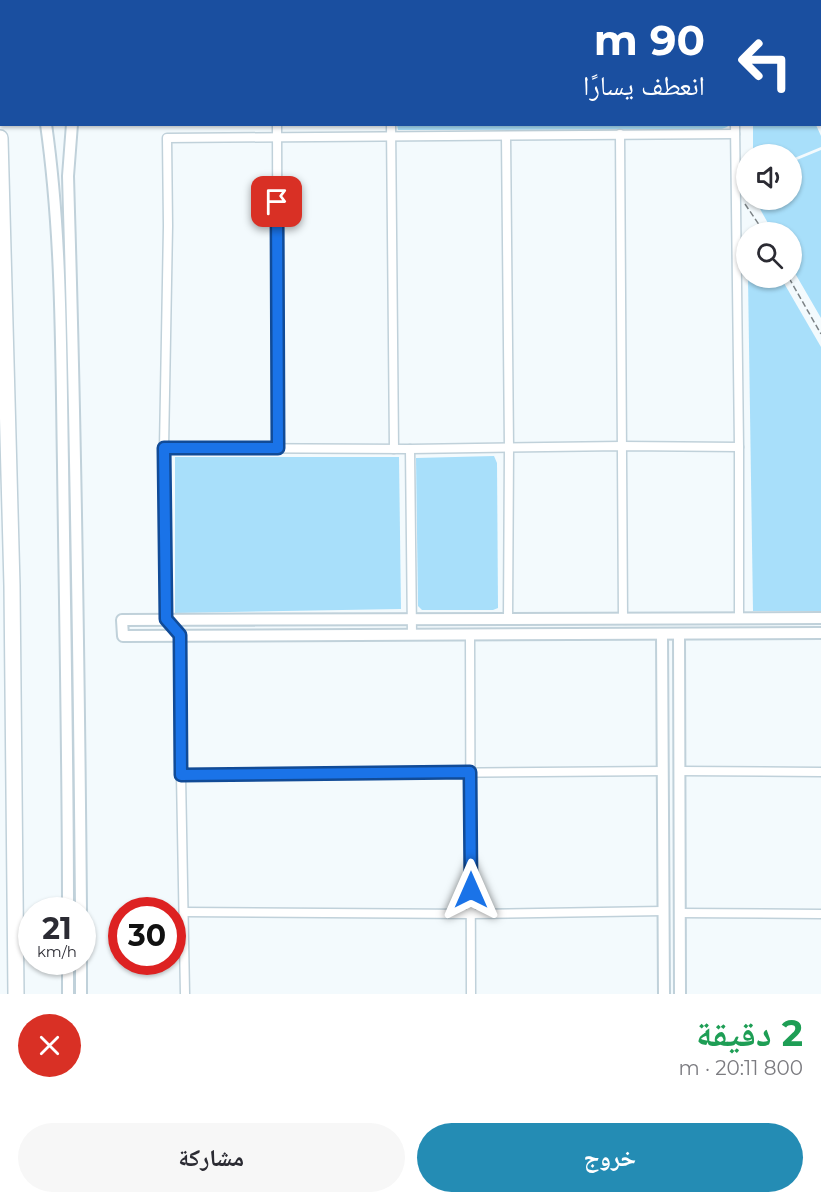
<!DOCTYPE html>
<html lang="ar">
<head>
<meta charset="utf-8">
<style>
  body { margin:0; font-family:Montserrat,"Noto Naskh Arabic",sans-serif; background:#f7f7f7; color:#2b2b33; direction:rtl; height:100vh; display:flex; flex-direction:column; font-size:22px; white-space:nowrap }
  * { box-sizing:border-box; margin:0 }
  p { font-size:20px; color:#7c7c81 }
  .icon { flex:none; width:33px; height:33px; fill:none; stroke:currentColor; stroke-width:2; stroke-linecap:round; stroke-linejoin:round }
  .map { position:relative; height:994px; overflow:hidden; direction:ltr }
  .side { display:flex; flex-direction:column; background:#fff; flex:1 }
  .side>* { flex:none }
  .guide { position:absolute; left:0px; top:0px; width:822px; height:126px; box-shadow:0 2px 4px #0004; direction:rtl; background:#1a4fa0; color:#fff; overflow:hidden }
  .fabs { position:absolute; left:736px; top:144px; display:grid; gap:12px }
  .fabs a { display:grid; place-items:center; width:66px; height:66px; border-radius:50%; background:#fff; box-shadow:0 2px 4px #0004; font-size:30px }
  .speed { position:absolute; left:18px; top:897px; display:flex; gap:12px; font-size:30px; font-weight:700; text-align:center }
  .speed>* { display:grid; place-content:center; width:78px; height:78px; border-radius:50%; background:#fff; box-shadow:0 2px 4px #0004; line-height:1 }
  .speed small { font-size:15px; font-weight:400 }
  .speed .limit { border:9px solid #d22; background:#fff; color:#111 }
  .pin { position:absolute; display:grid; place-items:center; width:51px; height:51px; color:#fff; margin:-26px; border-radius:12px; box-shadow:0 3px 9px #0006 }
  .me { position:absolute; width:66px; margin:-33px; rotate:0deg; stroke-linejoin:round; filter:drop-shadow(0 0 4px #0008) }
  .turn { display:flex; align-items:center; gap:21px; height:126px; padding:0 18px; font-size:27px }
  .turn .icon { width:78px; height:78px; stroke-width:2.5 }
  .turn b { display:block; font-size:42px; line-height:51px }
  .round { display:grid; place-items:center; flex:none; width:63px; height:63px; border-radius:32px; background:#f7f7f7 }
  .overview { display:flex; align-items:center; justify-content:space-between; height:102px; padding:0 18px }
  h1 { font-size:36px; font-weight:700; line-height:45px; color:#1e9e55 }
  .action { display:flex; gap:12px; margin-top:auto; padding:12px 18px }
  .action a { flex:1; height:69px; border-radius:36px; background:#248cb4; color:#fff; font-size:24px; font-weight:700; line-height:69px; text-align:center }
  .action a+a { background:#f7f7f7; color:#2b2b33 }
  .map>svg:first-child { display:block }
  .green { fill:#a8dffa }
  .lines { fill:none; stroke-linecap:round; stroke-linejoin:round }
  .street-casing { stroke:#c0d1da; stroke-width:11 }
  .secondary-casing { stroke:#c0d1da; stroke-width:14 }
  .highway-casing { stroke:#c0d1da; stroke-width:18 }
  .path { stroke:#7b8285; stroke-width:1.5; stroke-dasharray:6 3; stroke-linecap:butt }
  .street { stroke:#fff; stroke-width:8 }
  .secondary { stroke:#fff; stroke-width:10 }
  .highway { stroke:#fff; stroke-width:15 }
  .route-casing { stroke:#114b97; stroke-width:15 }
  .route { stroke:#1a73e8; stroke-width:10 }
</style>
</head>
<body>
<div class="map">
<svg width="821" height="994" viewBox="0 0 821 994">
  <rect width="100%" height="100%" fill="#f3fafd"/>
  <g class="green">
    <polygon points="397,125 397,124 729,125 727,127 722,129 404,130 398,130"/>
    <polygon points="753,125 816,125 821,136 821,147 792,159 792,154 753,154"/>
    <polygon points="821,150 821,318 792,268 792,232 773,232 755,200 792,200 792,162"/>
    <polygon points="748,278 781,278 821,347 821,611 753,611"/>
    <polygon points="494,456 497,463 498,608 493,610 422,610 418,606 416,458"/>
    <polygon points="175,457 399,457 401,609 175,613"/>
  </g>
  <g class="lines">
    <g class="street-casing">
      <g id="street">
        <polyline points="221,0 221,2"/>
        <polyline points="310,0 311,2"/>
        <polyline points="402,0 402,2"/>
        <polyline points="493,0 493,2"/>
        <polyline points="586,0 586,2"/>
        <polyline points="607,0 608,2"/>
        <polyline points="763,0 764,2"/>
        <polyline points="776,0 776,2"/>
        <polyline points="820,29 821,29"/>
        <polyline points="820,113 821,114"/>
        <polyline points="277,124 278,448"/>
        <polyline points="391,124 394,449"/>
        <polyline points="735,124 739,447 739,618"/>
        <polyline points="620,134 623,618"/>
        <polyline points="506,136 509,448 508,619"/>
        <polyline points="164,448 410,449 622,446 739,447"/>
        <polyline points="410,449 412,635"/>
        <polyline points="470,635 471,994"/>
        <polyline points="680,771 821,772"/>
        <polyline points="181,775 663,771"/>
        <polyline points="184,912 471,914 663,911"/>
        <polyline points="680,913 821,914"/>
        <polyline points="185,994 181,775 180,635 167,619 164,448 168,226 167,138 735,134"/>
      </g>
    </g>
    <g class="secondary-casing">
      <g id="secondary">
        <polyline points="65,0 65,2"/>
        <polyline points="46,2 46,0"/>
        <polyline points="820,75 821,75"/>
        <polyline points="820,91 821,91"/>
        <path d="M46,124C62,237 61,352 63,465C65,613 68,762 68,910"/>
        <path d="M72,124L68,176L69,212C76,445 79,677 81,910"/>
        <polyline points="821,618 122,620 123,636 821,633"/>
        <polyline points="662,634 664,994"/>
        <polyline points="679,634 680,994"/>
        <polyline points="81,962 81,994"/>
        <polyline points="68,994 68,962"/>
      </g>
    </g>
    <g class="highway-casing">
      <polyline id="highway" points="0,138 12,586 16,994"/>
    </g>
    <g class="path">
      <polyline points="745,204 764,232"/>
      <polyline points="789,278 821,334"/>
    </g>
    <use href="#street" class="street"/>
    <use href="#secondary" class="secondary"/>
    <use href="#highway" class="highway"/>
  </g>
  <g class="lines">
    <g class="route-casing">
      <polyline id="route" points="277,202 278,448 164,448 166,619 180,635 181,775 470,772 471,890"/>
    </g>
    <use href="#route" class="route"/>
  </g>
</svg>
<div class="fabs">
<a><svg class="icon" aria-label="sound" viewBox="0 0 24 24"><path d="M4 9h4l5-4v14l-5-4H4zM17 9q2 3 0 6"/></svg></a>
<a><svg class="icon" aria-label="search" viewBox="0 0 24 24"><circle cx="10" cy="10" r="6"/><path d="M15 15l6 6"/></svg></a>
</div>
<div class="speed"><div>21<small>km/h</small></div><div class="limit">30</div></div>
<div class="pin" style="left:277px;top:202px;background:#d93025"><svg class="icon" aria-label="arrive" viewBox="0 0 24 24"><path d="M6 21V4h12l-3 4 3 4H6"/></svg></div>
<svg class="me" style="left:471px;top:890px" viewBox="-20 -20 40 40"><path d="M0-17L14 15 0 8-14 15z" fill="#1a73e8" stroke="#fff" stroke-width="4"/></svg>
<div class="guide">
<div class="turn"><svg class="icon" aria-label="left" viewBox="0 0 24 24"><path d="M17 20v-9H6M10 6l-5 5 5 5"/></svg><div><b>90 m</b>انعطف يسارًا</div></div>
</div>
</div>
<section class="side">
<div class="overview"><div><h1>2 دقيقة</h1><p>800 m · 20:11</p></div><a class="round" style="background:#d93025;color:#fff"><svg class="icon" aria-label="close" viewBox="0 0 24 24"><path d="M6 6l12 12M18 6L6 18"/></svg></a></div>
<div class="action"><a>خروج</a><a>مشاركة</a></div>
</section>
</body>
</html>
